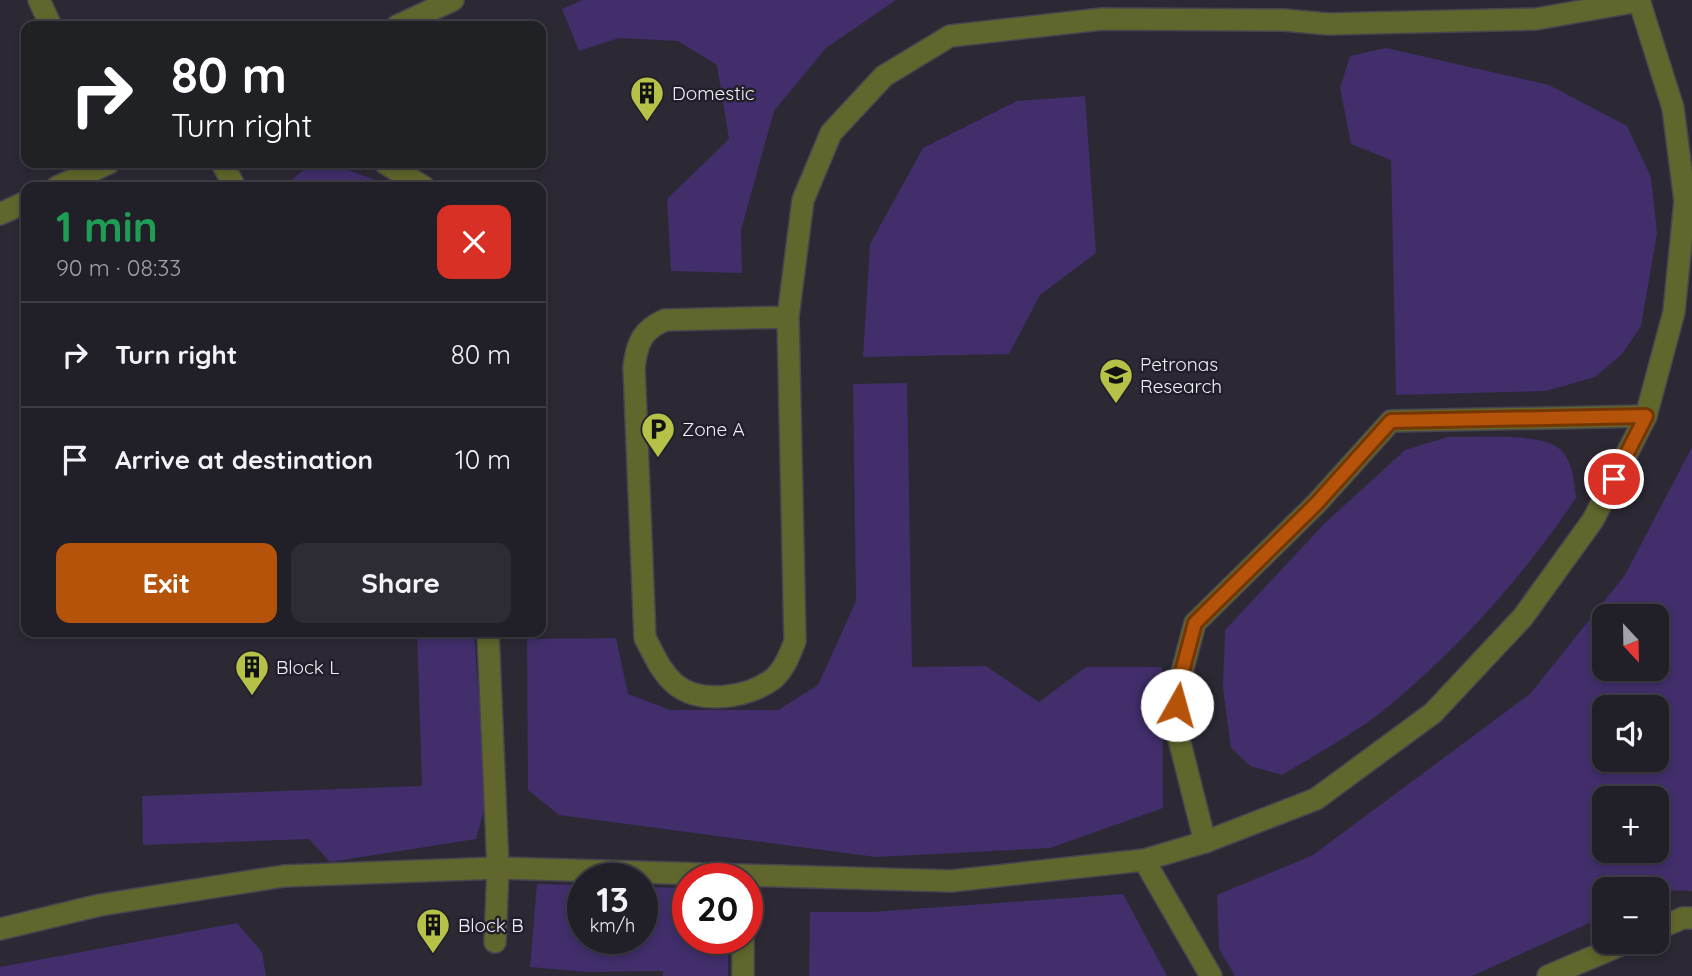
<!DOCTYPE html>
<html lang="en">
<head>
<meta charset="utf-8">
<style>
  body { margin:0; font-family:Quicksand,sans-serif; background:#2d2c34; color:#f1f3f6; height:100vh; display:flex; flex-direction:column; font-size:26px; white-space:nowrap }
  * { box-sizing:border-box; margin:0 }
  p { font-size:23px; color:#a2a2a8 }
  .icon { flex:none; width:38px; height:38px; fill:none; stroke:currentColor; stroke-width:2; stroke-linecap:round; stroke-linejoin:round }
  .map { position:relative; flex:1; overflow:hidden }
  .details { position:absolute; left:21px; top:182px; width:525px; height:455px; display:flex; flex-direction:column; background:#211f28; border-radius:14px; box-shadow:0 4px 10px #0003,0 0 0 2px #3e3d45 }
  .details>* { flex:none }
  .hud { position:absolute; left:21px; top:21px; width:525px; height:147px; border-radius:14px; box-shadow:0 4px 10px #0003,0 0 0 2px #3e3d45; background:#202124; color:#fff; overflow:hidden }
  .needle { width:46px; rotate:158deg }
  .buttons { position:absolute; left:1592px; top:604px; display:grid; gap:14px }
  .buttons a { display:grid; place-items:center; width:77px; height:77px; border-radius:14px; background:#211f28; box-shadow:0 4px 10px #0003,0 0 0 2px #3e3d45; font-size:35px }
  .speed { position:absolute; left:567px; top:863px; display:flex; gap:14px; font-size:35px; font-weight:700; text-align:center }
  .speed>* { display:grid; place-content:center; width:91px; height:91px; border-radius:50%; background:#211f28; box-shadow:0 4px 10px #0003,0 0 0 2px #3e3d45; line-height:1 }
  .speed small { font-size:18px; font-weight:400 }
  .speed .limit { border:10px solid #d22; background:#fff; color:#111 }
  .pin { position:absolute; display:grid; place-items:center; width:60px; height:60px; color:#fff; margin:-30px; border:4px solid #fff; border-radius:50%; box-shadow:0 2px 7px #0007 }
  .me { position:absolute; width:77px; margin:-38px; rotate:7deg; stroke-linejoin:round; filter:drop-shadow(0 0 5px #0008) }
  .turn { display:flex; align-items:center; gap:24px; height:147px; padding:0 35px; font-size:32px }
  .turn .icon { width:91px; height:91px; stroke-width:2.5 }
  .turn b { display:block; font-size:49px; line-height:60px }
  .round { display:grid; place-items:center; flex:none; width:74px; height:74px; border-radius:14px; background:#2d2c34 }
  .overview { display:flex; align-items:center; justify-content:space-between; height:119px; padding:0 35px }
  h1 { font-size:42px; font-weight:800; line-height:52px; color:#1e9e55 }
  .primary-button { display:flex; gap:14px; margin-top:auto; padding:14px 35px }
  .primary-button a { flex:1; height:80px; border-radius:14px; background:#b45309; color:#fff; font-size:28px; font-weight:800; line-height:80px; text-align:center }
  .primary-button a+a { background:#2d2c34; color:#f1f3f6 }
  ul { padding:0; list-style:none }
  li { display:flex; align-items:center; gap:21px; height:105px; padding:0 35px; border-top:2px solid #3e3d45 }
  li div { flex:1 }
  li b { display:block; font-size:26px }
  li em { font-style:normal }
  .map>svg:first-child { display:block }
  .green { fill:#412e6b; fill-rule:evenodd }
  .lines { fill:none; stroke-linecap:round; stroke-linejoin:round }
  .lane-casing { stroke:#484550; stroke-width:24 }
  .street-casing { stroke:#484550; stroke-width:24 }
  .lane { stroke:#61662c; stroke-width:21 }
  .street { stroke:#61662c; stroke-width:21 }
  .route-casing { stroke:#753606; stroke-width:18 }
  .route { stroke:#b45309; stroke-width:12 }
  .labels { text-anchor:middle; stroke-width:5; stroke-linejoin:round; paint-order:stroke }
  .poi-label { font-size:19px; fill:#f1eff8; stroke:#221f2b; text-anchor:start }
</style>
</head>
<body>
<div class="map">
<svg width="1692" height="976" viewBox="0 0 1692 976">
  <rect width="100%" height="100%" fill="#2c2935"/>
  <g class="green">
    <polygon points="582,0 896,0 826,48 774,111 741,230 742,273 671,271 667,199 729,139 717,65 678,41 619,38 579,51 562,9"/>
    <polygon points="1386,48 1549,85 1627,126 1651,177 1657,233 1641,326 1622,354 1595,377 1546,391 1396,395 1391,160 1351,144 1340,88 1350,56"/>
    <polygon points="1085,96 1096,253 1040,295 1009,354 863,357 870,244 923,148 1017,101"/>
    <polygon points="306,168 343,168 394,187 283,187"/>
    <polygon points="907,383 912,667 986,666 1039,702 1086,667 1162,667 1163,808 1050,848 876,857 559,815 528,790 527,639 616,638 628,694 670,710 778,710 818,685 856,601 853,384"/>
    <path d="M1448,437C1475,438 1545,431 1562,451C1573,463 1574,482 1576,498C1524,575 1462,645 1390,705C1358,732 1318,753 1282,775L1250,766L1231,748L1223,688L1225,630L1325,523L1405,450Z"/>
    <path d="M1692,447V891L1605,889V916L1472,976H1235L1219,949L1217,895L1313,855L1531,693L1625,575ZM1605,616H1657V668H1605ZM1605,707H1657V760H1605ZM1605,798H1657V850H1605Z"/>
    <polygon points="417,632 474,632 486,802 476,839 330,862 309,839 143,845 142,796 422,786"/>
    <polygon points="537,884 583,885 583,938 642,938 642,887 688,888 688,938 728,938 728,976 663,976 663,971 586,972 530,967"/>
    <polygon points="1123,894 1167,976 809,976 810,912 871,912"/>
    <polygon points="237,923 262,952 266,976 0,976 0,967"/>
  </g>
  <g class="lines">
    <g class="lane-casing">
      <g id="lane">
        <polyline points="39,0 51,26"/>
        <polyline points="222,163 235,187"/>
        <polyline points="385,163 424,187"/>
        <path d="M788,317L665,320C642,330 637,343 634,367L645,638C654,654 660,671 675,684C700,705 747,698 773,679C784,670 790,654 795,641L788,317L803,200L831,133L884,76L950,36L1102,19L1284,20L1328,24L1536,19L1639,1"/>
        <polyline points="488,632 498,868 495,942"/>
        <polyline points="1205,842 1176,727 1179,683 1195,623 1316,504 1391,421 1646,416"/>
        <polyline points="1144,860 1211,976"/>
        <polyline points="1657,929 1683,918 1692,918"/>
        <polyline points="1548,976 1628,942"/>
      </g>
    </g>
    <g class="street-casing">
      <g id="street">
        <polyline points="397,26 453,0"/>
        <polyline points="57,187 109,163"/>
        <polyline points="0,214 26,202"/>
        <polyline points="0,929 100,905 284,876 498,868 951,881 1144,860 1205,842 1316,799 1433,713 1523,617 1593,520 1646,416 1674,312 1685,201 1673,108 1639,0"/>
        <polyline points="743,976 743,938"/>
      </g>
    </g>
    <use href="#lane" class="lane"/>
    <use href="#street" class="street"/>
  </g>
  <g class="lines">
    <g class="route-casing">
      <polyline id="route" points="1177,705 1179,683 1195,623 1316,504 1391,421 1646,416 1614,479"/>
    </g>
    <use href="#route" class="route"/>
  </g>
  <defs>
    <g id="building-pin" transform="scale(1.75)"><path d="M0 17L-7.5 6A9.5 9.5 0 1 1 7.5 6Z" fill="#b6c148" stroke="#221f2b"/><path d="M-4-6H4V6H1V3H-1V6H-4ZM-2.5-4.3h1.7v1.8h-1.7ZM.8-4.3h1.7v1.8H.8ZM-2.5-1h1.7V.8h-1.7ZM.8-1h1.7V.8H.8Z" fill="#111"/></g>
    <g id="university-pin" transform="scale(1.75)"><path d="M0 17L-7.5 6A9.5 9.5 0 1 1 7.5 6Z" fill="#b6c148" stroke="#221f2b"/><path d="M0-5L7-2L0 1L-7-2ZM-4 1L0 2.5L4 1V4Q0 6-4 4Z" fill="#111"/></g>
    <g id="parking-pin" transform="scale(1.75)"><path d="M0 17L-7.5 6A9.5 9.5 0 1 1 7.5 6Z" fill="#b6c148" stroke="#221f2b"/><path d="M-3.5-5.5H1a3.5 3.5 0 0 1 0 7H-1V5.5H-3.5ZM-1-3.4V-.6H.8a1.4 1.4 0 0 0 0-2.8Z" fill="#111"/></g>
  </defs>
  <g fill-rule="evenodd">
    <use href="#building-pin" x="647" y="93"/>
    <use href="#university-pin" x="1116" y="375"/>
    <use href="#parking-pin" x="658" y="429"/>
    <use href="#building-pin" x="252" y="667"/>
    <use href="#building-pin" x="433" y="925"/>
  </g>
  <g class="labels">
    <g class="poi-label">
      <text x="672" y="100">Domestic</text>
      <text x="1140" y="371">Petronas<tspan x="1140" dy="22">Research</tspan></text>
      <text x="682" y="436">Zone A</text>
      <text x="276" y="674">Block L</text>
      <text x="458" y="932">Block B</text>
    </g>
  </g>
</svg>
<div class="buttons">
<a><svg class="needle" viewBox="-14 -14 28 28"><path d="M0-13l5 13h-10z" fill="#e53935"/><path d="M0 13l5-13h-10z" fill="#a2a2a8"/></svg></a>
<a><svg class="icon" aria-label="sound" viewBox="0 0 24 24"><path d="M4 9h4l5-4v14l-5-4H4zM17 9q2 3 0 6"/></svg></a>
<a>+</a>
<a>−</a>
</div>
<div class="speed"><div>13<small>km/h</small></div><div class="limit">20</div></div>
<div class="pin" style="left:1614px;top:479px;background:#d93025"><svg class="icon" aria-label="arrive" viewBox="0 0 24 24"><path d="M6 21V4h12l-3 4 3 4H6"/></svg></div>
<svg class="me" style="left:1177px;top:705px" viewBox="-20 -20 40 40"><circle r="19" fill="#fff"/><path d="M0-13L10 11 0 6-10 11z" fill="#b45309"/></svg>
<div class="hud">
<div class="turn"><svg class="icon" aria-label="right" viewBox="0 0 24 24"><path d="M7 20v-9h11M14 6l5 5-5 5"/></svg><div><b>80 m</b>Turn right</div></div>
</div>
<section class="details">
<div class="overview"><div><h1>1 min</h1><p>90 m · 08:33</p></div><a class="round" style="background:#d93025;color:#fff"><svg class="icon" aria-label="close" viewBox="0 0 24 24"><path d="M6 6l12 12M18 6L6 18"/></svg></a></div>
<ul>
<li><svg class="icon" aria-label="right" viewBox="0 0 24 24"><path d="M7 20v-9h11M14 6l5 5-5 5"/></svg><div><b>Turn right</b></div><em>80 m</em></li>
<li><svg class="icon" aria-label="arrive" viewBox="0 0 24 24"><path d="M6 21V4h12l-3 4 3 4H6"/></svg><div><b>Arrive at destination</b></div><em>10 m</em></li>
</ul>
<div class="primary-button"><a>Exit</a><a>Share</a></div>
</section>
</div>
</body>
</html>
